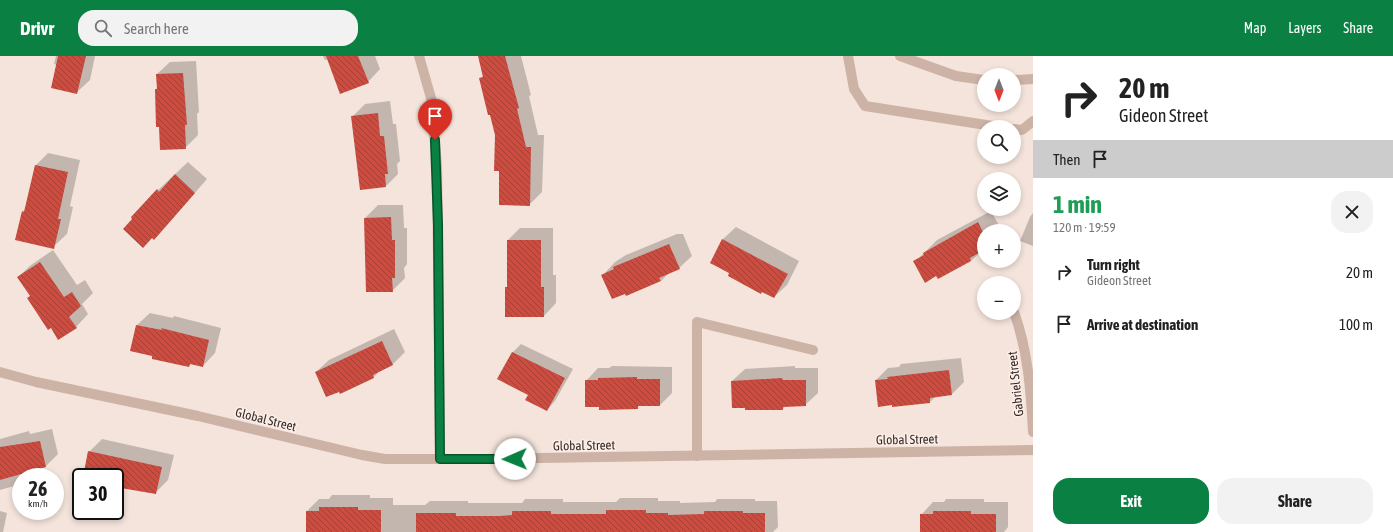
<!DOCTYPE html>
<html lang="en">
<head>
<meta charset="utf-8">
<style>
  body { margin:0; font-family:"Asap Condensed",sans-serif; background:#f2f2f2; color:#222; height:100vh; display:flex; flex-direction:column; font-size:15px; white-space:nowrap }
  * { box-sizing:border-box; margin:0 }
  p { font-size:13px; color:#767676 }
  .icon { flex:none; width:22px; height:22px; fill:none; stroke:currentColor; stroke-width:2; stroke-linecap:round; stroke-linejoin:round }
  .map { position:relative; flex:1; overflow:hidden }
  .side { display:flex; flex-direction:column; background:#fff; width:360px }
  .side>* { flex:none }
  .hud { background:#fff; color:#222; overflow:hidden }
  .needle { width:26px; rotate:180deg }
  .tools { position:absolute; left:977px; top:12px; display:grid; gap:8px }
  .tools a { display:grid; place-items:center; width:44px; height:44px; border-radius:50%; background:#fff; box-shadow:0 2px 6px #0003; font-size:20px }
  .speed { position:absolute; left:12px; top:412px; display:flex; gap:8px; font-size:20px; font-weight:700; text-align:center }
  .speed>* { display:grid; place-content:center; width:52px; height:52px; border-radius:50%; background:#fff; box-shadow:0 2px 6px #0003; line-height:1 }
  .speed small { font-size:10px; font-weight:400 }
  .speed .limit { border:2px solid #111; border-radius:6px; background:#fff; color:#111 }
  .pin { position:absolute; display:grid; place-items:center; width:34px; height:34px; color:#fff; margin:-41px -17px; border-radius:50% 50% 50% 0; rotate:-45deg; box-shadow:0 0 4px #0007 }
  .pin .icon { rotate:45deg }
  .me { position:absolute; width:44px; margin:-22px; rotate:269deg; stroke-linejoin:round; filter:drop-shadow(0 0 3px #0008) }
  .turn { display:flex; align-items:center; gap:14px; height:84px; padding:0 20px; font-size:18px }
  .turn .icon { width:52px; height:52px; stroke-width:2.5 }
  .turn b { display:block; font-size:28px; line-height:34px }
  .then { display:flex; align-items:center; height:38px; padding:0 20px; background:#0003; gap:8px; font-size:15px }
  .round { display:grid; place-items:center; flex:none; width:42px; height:42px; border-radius:16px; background:#f2f2f2 }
  .overview { display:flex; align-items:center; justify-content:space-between; height:68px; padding:0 20px }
  h1 { font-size:24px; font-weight:700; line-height:30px; color:#1e9e55 }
  .cta { display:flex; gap:8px; margin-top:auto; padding:8px 20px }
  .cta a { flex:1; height:46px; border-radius:16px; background:#0b8043; color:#fff; font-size:16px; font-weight:700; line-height:46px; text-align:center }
  .cta a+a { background:#f2f2f2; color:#222 }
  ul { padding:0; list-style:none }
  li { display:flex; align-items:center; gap:12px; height:52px; padding:0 20px }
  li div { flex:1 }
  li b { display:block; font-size:15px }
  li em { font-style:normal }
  header { display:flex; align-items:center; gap:24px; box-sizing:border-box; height:56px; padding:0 20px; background:#0b8043; color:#fff }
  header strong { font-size:19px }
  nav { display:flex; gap:22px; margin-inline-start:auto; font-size:14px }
  .search { width:280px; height:36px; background:#f2f2f2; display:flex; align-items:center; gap:10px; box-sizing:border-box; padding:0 14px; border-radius:16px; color:#767676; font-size:15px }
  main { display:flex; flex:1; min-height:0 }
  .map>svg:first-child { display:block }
  .shadow { fill:#0003 }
  .building { fill:url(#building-back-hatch) }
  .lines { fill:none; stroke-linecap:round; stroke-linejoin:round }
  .service { stroke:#cdb2a6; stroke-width:10 }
  .minor { stroke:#cdb2a6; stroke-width:10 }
  .route-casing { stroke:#07532c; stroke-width:10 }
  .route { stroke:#0b8043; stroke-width:7 }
  .labels { text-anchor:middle; stroke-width:3; stroke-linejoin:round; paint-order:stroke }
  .street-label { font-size:13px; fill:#382a28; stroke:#fbefe8 }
</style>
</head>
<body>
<header>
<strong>Drivr</strong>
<div class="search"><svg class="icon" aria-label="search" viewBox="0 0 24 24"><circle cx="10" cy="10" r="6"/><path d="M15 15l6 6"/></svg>Search here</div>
<nav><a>Map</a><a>Layers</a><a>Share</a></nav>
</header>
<main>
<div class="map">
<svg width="1033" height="476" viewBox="0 0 1033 476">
  <defs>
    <pattern id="building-back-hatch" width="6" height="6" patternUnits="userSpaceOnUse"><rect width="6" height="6" fill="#ce4b3f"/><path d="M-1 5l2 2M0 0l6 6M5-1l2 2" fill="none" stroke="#a83f35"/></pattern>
  </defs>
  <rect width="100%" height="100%" fill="#f4e4db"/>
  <g class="shadow">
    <polygon points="56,0 95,0 90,24 77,36 57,9 54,8"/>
    <polygon points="323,0 375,0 380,13 368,26 328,3 325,4"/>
    <polygon points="479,0 521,0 531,39 529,40 538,79 544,79 542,136 529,149 500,114 496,79 480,23 483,20"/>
    <polygon points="196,5 199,56 197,58 198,79 185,92 160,70 156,33 158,31 157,18 170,6"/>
    <polygon points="390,45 393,68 396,68 400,105 397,108 398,118 386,130 352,61 365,48"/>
    <polygon points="48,97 80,104 70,150 73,151 67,178 54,190 23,155 26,152 35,110"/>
    <polygon points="188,106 207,123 166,170 158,134"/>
    <polygon points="378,149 403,149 404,172 407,172 407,208 404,212 405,222 392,235 365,162"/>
    <polygon points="991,155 1002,175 984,175 984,193 971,205 939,222 937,219 915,206 937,184"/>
    <polygon points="1033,157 1033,190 1020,185 1030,161"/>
    <polygon points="736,171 799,205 787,229 774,241 763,235 761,237 711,206 723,183"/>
    <polygon points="520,172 553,172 553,219 556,219 556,247 544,260 506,232 508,230 508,184"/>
    <polygon points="677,178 683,178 692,200 679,212 669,217 661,225 603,219 615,206 626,199"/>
    <polygon points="53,194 77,229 85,224 93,237 82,248 88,258 76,271 31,240 18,221 31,209"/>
    <polygon points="150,257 173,262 174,260 221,272 215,297 203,310 191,307 189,310 137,269"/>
    <polygon points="394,273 405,296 393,308 381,313 374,321 316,316 329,304"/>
    <polygon points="521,288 573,313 555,345 547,354 529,339 512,297"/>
    <polygon points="961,302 964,326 952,338 935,341 930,346 876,324 888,312 899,311 901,308"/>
    <polygon points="612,310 672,311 672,337 660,349 640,349 637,352 600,350 586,325 598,312 609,312"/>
    <polygon points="795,310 795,312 818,312 818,337 805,349 786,349 783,353 732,325 745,313"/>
    <polygon points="52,373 58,398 46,410 40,411 42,414 35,421 21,421 21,428 0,434 0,383 29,375 30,378"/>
    <polygon points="102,383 174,399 168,424 155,437 115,429 115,421 84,421 89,396"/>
    <polygon points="332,439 370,439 370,442 393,442 393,449 425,449 430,445 468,445 468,447 522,447 525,443 563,443 563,446 616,446 620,442 658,442 658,445 680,445 680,447 715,446 717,443 755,443 755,445 777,445 778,471 773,476 307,476 307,455 319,443 329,443"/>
    <polygon points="946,443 984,443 984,446 1008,446 1008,471 1004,476 921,476 921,459 933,446 944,446"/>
    <polygon points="0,455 7,457 3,476 0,476"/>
  </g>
  <g class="building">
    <polygon points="58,0 86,0 77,38 51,32"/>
    <polygon points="326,0 358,0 369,27 340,38"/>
    <polygon points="478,0 505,0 519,52 517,53 526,91 531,91 530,150 499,149 499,115 494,115 495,79 490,59 488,59 479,22 483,21"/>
    <polygon points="183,17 187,69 185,69 186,93 160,94 159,71 156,71 155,33 157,33 156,18"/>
    <polygon points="378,57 380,80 384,80 388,118 385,118 386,131 360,134 351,60"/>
    <polygon points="35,109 68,116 58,163 61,163 54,193 15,184 22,155 24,156"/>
    <polygon points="175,118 195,137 154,184 152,182 143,192 123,173 132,163 131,161 157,133 159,136"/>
    <polygon points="391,161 392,184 395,184 395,222 392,222 393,236 366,236 364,162"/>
    <polygon points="978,166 984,178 984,194 970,202 971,205 938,223 936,220 925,227 913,205 924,199 923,197"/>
    <polygon points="722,183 788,218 774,242 762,236 761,238 728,220 729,217 710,207"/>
    <polygon points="507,184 541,184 541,231 544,231 544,261 505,261 505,231 507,231"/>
    <polygon points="669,188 680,213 659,222 661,225 626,240 625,238 612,243 601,219 614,213 613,211"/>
    <polygon points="40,206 64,241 72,236 81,250 69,261 77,272 58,284 51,272 48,274 27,242 30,240 17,221"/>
    <polygon points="136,269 162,274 161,272 209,284 203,311 190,308 189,311 152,303 152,300 130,295"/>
    <polygon points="382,285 393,309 373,319 374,322 340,338 339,336 326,341 315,316"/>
    <polygon points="512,296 565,322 547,355 525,344 528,339 497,323"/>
    <polygon points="949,314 952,339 930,342 930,347 892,351 892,349 878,351 875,324 888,323 887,321"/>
    <polygon points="637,321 637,323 660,323 660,350 638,350 638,353 599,354 599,351 585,351 585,324 598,324 598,322"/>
    <polygon points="782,322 783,324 806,324 806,350 783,351 783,354 745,354 745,352 732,352 731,325"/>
    <polygon points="40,385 46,411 0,424 0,391"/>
    <polygon points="88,395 162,411 156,438 115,431 115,421 83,421"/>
    <polygon points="319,451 358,451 358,454 381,454 381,476 306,476 306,455 319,455"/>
    <polygon points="606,454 646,454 646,457 668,457 668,459 704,458 704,455 743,455 743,457 765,457 765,476 416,476 416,457 456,457 456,460 499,460 512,459 512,455 551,455 551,458 606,458"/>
    <polygon points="933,455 971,455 971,458 996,458 996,476 920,476 920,458 933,458"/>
  </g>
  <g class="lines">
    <g class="service">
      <polyline points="848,0 854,33 865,50 999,71"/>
      <polyline points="1014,73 1022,74 1033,65"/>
      <polyline points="697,400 697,266 813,294"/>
    </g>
    <g class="minor">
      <polyline points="419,0 431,42 437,110 440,403"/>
      <polyline points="900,0 956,20 984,24"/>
      <polyline points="1014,24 1033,23"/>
      <path d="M1014,256C1028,295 1031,335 1033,376"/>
      <polyline points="0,316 36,326 198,360 362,399 385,403 485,403 1033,394"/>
    </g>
  </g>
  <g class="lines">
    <g class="route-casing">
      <polyline id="route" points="435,84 438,169 440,403 515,403"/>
    </g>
    <use href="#route" class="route"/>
  </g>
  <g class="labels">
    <g class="street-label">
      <text transform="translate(1015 328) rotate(-96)" y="5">Gabriel Street</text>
      <text transform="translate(266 363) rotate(14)" y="5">Global Street</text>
      <text transform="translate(907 383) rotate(-1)" y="5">Global Street</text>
      <text transform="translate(584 389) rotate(-1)" y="5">Global Street</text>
    </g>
  </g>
</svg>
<div class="tools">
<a><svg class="needle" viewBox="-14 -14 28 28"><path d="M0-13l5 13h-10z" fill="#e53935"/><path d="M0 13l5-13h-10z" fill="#767676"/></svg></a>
<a><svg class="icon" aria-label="search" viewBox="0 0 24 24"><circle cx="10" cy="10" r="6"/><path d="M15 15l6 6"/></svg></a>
<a><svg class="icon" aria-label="layers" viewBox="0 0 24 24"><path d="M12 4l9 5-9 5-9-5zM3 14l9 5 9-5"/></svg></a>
<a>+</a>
<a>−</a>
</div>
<div class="speed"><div>26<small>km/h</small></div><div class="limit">30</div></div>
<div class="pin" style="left:435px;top:84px;background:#d93025"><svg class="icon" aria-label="arrive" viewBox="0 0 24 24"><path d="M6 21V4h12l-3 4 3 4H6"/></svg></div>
<svg class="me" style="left:515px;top:403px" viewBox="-20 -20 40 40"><circle r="19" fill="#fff"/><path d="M0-13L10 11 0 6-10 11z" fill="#0b8043"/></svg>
</div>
<section class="side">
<div class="hud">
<div class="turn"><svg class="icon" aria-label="right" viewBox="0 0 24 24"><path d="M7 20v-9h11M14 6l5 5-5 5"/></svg><div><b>20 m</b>Gideon Street</div></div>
<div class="then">Then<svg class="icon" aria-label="arrive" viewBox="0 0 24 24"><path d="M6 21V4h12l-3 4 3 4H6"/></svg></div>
</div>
<div class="overview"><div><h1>1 min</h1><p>120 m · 19:59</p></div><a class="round"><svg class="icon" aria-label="close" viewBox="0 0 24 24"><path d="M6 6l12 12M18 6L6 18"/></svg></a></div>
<ul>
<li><svg class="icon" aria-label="right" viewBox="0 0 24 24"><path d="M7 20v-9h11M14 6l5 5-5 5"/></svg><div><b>Turn right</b><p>Gideon Street</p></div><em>20 m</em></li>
<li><svg class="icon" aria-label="arrive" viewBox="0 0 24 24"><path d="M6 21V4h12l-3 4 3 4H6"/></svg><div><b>Arrive at destination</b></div><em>100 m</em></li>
</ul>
<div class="cta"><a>Exit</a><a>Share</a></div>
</section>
</main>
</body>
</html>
